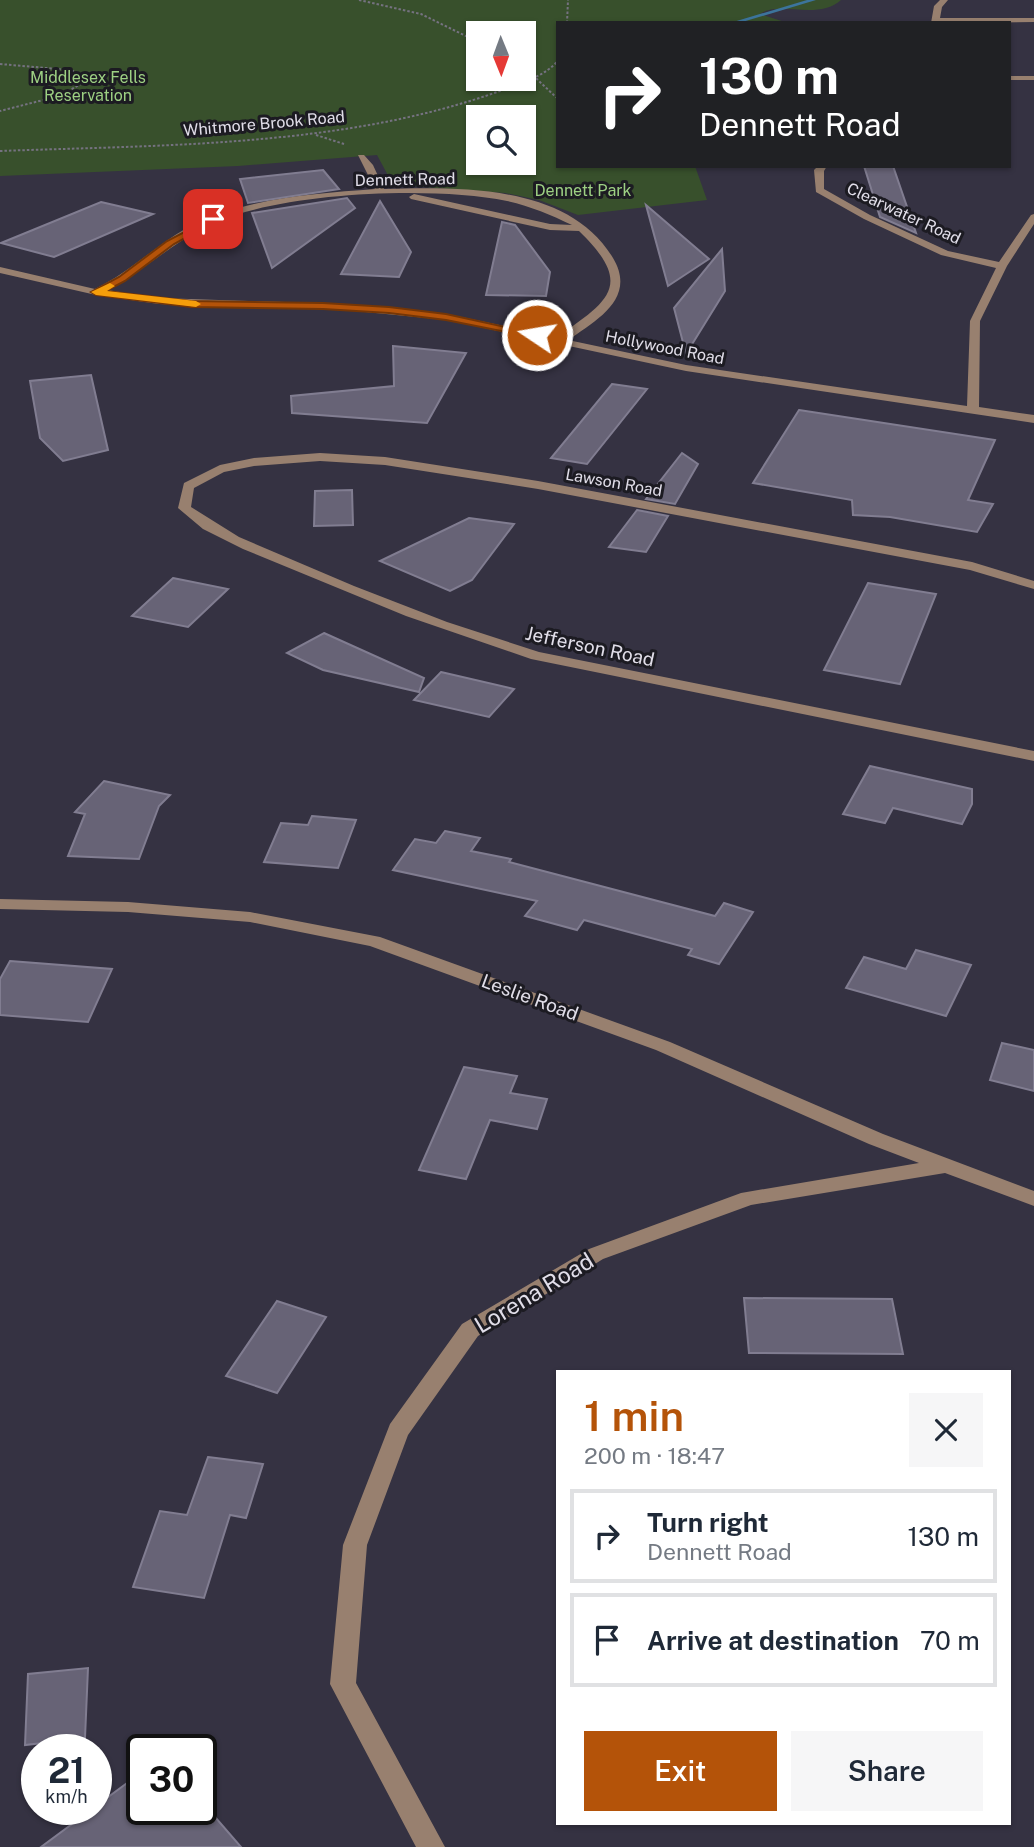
<!DOCTYPE html>
<html lang="en">
<head>
<meta charset="utf-8">
<style>
  body { margin:0; font-family:"Public Sans",sans-serif; background:#f6f6f7; color:#1f2937; height:100vh; display:flex; flex-direction:column; font-size:26px; white-space:nowrap }
  * { box-sizing:border-box; margin:0 }
  p { font-size:23px; color:#747a83 }
  .icon { flex:none; width:38px; height:38px; fill:none; stroke:currentColor; stroke-width:2; stroke-linecap:round; stroke-linejoin:round }
  .map { position:relative; flex:1; overflow:hidden }
  .sheet { position:absolute; left:556px; top:1370px; width:455px; height:455px; display:flex; flex-direction:column; background:#fff; border-radius:0px; box-shadow:0 2px 5px #0004 }
  .sheet>* { flex:none }
  .guide { position:absolute; left:556px; top:21px; width:455px; height:147px; border-radius:0px; box-shadow:0 2px 5px #0004; background:#202124; color:#fff; overflow:hidden }
  .needle { width:46px; rotate:179deg }
  .tools { position:absolute; left:466px; top:21px; display:grid; gap:14px }
  .tools a { display:grid; place-items:center; width:70px; height:70px; border-radius:0px; background:#fff; box-shadow:0 2px 5px #0004; font-size:35px }
  .speed { position:absolute; left:21px; top:1734px; display:flex; gap:14px; font-size:35px; font-weight:700; text-align:center }
  .speed>* { display:grid; place-content:center; width:91px; height:91px; border-radius:50%; background:#fff; box-shadow:0 2px 5px #0004; line-height:1 }
  .speed small { font-size:18px; font-weight:400 }
  .speed .limit { border:4px solid #111; border-radius:10px; background:#fff; color:#111 }
  .pin { position:absolute; display:grid; place-items:center; width:60px; height:60px; color:#fff; margin:-30px; border-radius:14px; box-shadow:0 4px 10px #0006 }
  .me { position:absolute; width:77px; margin:-38px; rotate:282deg; stroke-linejoin:round; filter:drop-shadow(0 0 5px #0008) }
  .turn { display:flex; align-items:center; gap:24px; height:147px; padding:0 28px; font-size:32px }
  .turn .icon { width:91px; height:91px; stroke-width:2.5 }
  .turn b { display:block; font-size:49px; line-height:60px }
  .round { display:grid; place-items:center; flex:none; width:74px; height:74px; border-radius:0px; background:#f6f6f7 }
  .overview { display:flex; align-items:center; justify-content:space-between; height:119px; padding:0 28px }
  h1 { font-size:42px; font-weight:600; line-height:52px; color:#b45309 }
  .primary-button { display:flex; gap:14px; margin-top:auto; padding:14px 28px }
  .primary-button a { flex:1; height:80px; border-radius:0px; background:#b45309; color:#fff; font-size:28px; font-weight:600; line-height:80px; text-align:center }
  .primary-button a+a { background:#f6f6f7; color:#1f2937 }
  ul { padding:0; list-style:none }
  li { display:flex; align-items:center; gap:21px; height:94px; margin:0 14px 10px; padding:0 14px; border:4px solid #e0e1e3; border-radius:0px }
  li div { flex:1 }
  li b { display:block; font-size:26px }
  li em { font-style:normal }
  .map>svg:first-child { display:block }
  .green { fill:#38502c; fill-rule:evenodd }
  .lines { fill:none; stroke-linecap:round; stroke-linejoin:round }
  .stream { fill:#3c749c; fill-rule:evenodd }
  .building { fill:#676376; stroke:#817d91; stroke-width:2 }
  .path { stroke:#757280; stroke-width:2; stroke-dasharray:2.5 2; stroke-linecap:butt }
  .minor { fill:#98806f; fill-rule:evenodd }
  .route { fill:#b45309; stroke:#753606; stroke-width:2 }
  .slow { fill:#f59e0b }
  .labels { text-anchor:middle; stroke-width:6; stroke-linejoin:round; paint-order:stroke }
  .far-park-label { font-size:16px; fill:#9dd083; stroke:#1c1b22 }
  .far-street-label { font-size:16px; fill:#e1dee9; stroke:#1c1b22 }
  .street-label { font-size:19px; fill:#e1dee9; stroke:#1c1b22 }
  .near-street-label { font-size:23px; fill:#e1dee9; stroke:#1c1b22 }
</style>
</head>
<body>
<div class="map">
<svg width="1034" height="1847" viewBox="0 0 1034 1847">
  <rect width="100%" height="100%" fill="#353242"/>
  <path class="green" d="M0,0H841C818,21 779,0 760,14L788,23H558V166H695L707,200L578,215L539,200L505,193L398,185L391,181L377,155L238,166L0,176ZM478,33H523V79H478ZM478,117H523V163H478Z"/>
  <g class="lines">
    <polygon class="stream" points="807,0 816,0 739,23 730,23"/>
  </g>
  <g class="building">
    <polygon points="864,166 893,166 916,233 880,217"/>
    <polygon points="323,170 339,189 248,203 240,179"/>
    <polygon points="347,198 355,208 272,268 252,213"/>
    <polygon points="380,201 411,252 399,277 341,274"/>
    <polygon points="101,202 153,214 54,257 1,243"/>
    <polygon points="646,205 709,259 668,286"/>
    <polygon points="502,222 515,225 550,272 546,296 486,295"/>
    <polygon points="722,249 725,291 686,354 674,308"/>
    <polygon points="393,346 466,353 427,423 292,413 291,396 394,386"/>
    <polygon points="91,375 108,450 63,461 40,438 30,381"/>
    <polygon points="612,384 647,389 587,464 551,458"/>
    <polygon points="799,410 995,440 968,500 993,504 977,532 890,517 853,515 852,500 753,483"/>
    <polygon points="682,453 698,464 675,504 646,499"/>
    <polygon points="352,490 353,525 314,526 315,491"/>
    <polygon points="637,510 668,516 646,552 609,547"/>
    <polygon points="469,518 514,524 472,580 450,591 380,561"/>
    <polygon points="173,578 228,589 188,627 132,616"/>
    <polygon points="868,583 936,594 900,684 824,670"/>
    <polygon points="324,633 424,678 419,692 323,670 287,653"/>
    <polygon points="441,672 514,689 489,717 414,700"/>
    <polygon points="870,766 972,789 972,804 962,824 893,808 885,823 843,814"/>
    <polygon points="104,781 170,795 159,806 139,859 68,856 85,814 75,812"/>
    <polygon points="312,816 356,820 338,868 264,862 281,823 308,825"/>
    <polygon points="445,831 480,838 471,851 511,859 509,862 715,916 724,903 753,912 719,964 688,955 692,949 584,920 577,930 525,916 537,901 393,870 415,839 436,843"/>
    <polygon points="916,950 971,965 946,1016 846,988 864,957 906,969"/>
    <polygon points="10,961 112,969 88,1022 0,1015 0,979"/>
    <polygon points="1002,1043 1034,1050 1034,1091 990,1080"/>
    <polygon points="464,1067 517,1076 510,1093 547,1099 537,1129 490,1120 466,1179 419,1170"/>
    <polygon points="744,1298 892,1299 903,1354 749,1353"/>
    <polygon points="277,1301 326,1317 277,1393 226,1376"/>
    <polygon points="208,1457 263,1464 246,1518 230,1515 204,1598 133,1587 160,1511 187,1515"/>
    <polygon points="88,1668 85,1738 25,1745 28,1674"/>
    <polygon points="142,1772 142,1810 209,1810 241,1847 41,1847 91,1810 96,1810 96,1806"/>
  </g>
  <g class="lines">
    <g class="path">
      <polyline points="359,0 421,14 478,42"/>
      <polyline points="567,23 568,0"/>
      <polyline points="0,64 69,70 85,75 88,80 59,96 0,111"/>
      <polyline points="523,66 558,99"/>
      <polyline points="316,135 344,144"/>
      <path d="M0,151C163,145 342,147 497,92C519,84 542,78 558,61"/>
    </g>
    <g class="minor">
      <polygon points="940,0 948,0 942,7 940,18 1034,18 1034,22 931,23 934,6"/>
      <rect x="1010" y="76" width="24" height="4"/>
      <path d="M358,155H364L373,165L384,189C460,187 569,184 613,258C637,298 597,320 568,340L686,365L967,406L970,321L996,268L941,255L864,219L816,192L814,170L818,166H827L824,171V189L870,215L948,251L999,262L1031,215L1034,214V224L1007,266L980,321L979,407L1034,415V423L686,371L447,320L345,310L159,304L96,295L0,273V267L95,289C128,273 154,247 185,229C243,198 311,194 375,189ZM414,194L409,197L411,199L550,230L579,231C635,285 609,301 557,337L447,314L345,304L159,298L107,290C146,270 176,239 216,222C287,192 431,186 507,201C530,206 551,215 572,225L550,224Z"/>
      <polygon points="320,453 385,457 538,481 972,562 1034,581 1034,589 970,570 538,489 385,465 320,461 254,466 224,472 194,488 191,507 239,537 354,586 447,622 539,652 1034,751 1034,761 531,659 406,616 243,549 203,529 178,508 184,483 220,465 254,458"/>
      <polygon points="0,899 128,902 250,912 380,937 670,1042 883,1134 1034,1191 1034,1206 945,1173 751,1205 603,1259 478,1336 408,1435 367,1545 356,1683 445,1847 416,1847 330,1684 343,1545 390,1424 462,1324 589,1249 741,1193 919,1163 869,1144 656,1050 370,946 250,922 128,912 0,909"/>
    </g>
  </g>
  <polygon class="route" points="213,217 218,219 216,221 174,244 125,281 106,291 191,301 323,303 389,307 446,314 542,335 537,338 446,320 389,313 323,309 191,307 96,295 91,292 119,277 167,241"/>
  <polygon class="slow" points="110,283 115,286 107,291 196,301 201,304 196,307 96,295 91,292"/>
  <g class="labels">
    <g class="far-park-label">
      <text x="88" y="83">Middlesex Fells<tspan x="88" dy="18">Reservation</tspan></text>
      <text x="583" y="196">Dennett Park</text>
    </g>
    <g class="far-street-label">
      <text transform="translate(264 123) rotate(-5)" y="6">Whitmore Brook Road</text>
      <text transform="translate(405 179) rotate(-1)" y="6">Dennett Road</text>
      <text transform="translate(904 213) rotate(25)" y="6">Clearwater Road</text>
      <text transform="translate(665 347) rotate(11)" y="6">Hollywood Road</text>
      <text transform="translate(614 482) rotate(10)" y="6">Lawson Road</text>
    </g>
    <g class="street-label">
      <text transform="translate(590 646) rotate(12)" y="7">Jefferson Road</text>
      <text transform="translate(530 997) rotate(20)" y="7">Leslie Road</text>
    </g>
    <g class="near-street-label">
      <text transform="translate(534 1293) rotate(-31)" y="8">Lorena Road</text>
    </g>
  </g>
</svg>
<div class="tools">
<a><svg class="needle" viewBox="-14 -14 28 28"><path d="M0-13l5 13h-10z" fill="#e53935"/><path d="M0 13l5-13h-10z" fill="#747a83"/></svg></a>
<a><svg class="icon" aria-label="search" viewBox="0 0 24 24"><circle cx="10" cy="10" r="6"/><path d="M15 15l6 6"/></svg></a>
</div>
<div class="speed"><div>21<small>km/h</small></div><div class="limit">30</div></div>
<div class="pin" style="left:213px;top:219px;background:#d93025"><svg class="icon" aria-label="arrive" viewBox="0 0 24 24"><path d="M6 21V4h12l-3 4 3 4H6"/></svg></div>
<svg class="me" style="left:537px;top:335px" viewBox="-20 -20 40 40"><circle r="17" fill="#b45309" stroke="#fff" stroke-width="3"/><path d="M0-11L8 9 0 5-8 9z" fill="#fff"/></svg>
<div class="guide">
<div class="turn"><svg class="icon" aria-label="right" viewBox="0 0 24 24"><path d="M7 20v-9h11M14 6l5 5-5 5"/></svg><div><b>130 m</b>Dennett Road</div></div>
</div>
<section class="sheet">
<div class="overview"><div><h1>1 min</h1><p>200 m · 18:47</p></div><a class="round"><svg class="icon" aria-label="close" viewBox="0 0 24 24"><path d="M6 6l12 12M18 6L6 18"/></svg></a></div>
<ul>
<li><svg class="icon" aria-label="right" viewBox="0 0 24 24"><path d="M7 20v-9h11M14 6l5 5-5 5"/></svg><div><b>Turn right</b><p>Dennett Road</p></div><em>130 m</em></li>
<li><svg class="icon" aria-label="arrive" viewBox="0 0 24 24"><path d="M6 21V4h12l-3 4 3 4H6"/></svg><div><b>Arrive at destination</b></div><em>70 m</em></li>
</ul>
<div class="primary-button"><a>Exit</a><a>Share</a></div>
</section>
</div>
</body>
</html>
